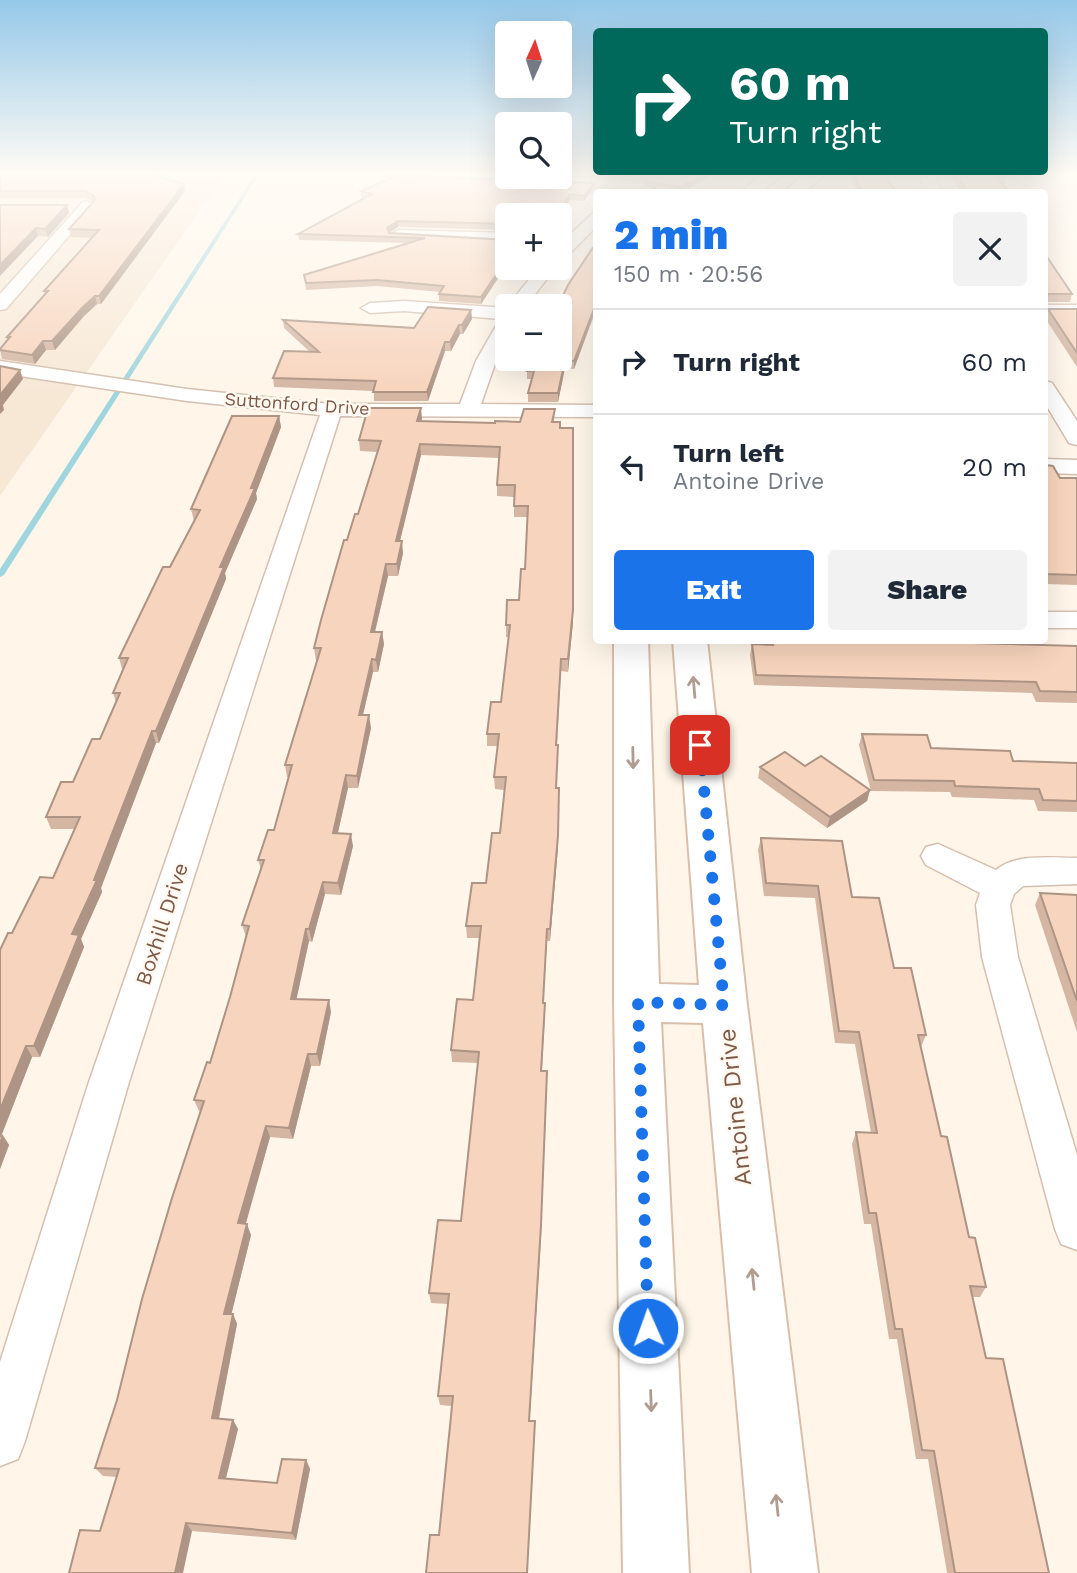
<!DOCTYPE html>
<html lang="en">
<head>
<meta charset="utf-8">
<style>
  body { margin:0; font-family:"Work Sans",sans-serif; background:#f2f2f3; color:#1f2937; height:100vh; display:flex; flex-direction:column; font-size:26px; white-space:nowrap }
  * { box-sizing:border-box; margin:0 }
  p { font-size:23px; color:#747a83 }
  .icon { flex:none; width:38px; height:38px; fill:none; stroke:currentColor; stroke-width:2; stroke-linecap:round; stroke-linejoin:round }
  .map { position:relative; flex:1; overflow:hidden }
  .drawer { position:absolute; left:593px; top:189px; width:455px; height:455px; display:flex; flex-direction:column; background:#fff; border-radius:7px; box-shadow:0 7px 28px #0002 }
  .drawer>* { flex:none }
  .hud { position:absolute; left:593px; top:28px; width:455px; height:147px; border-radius:7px; box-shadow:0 7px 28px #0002; background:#00695c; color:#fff; overflow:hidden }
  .needle { width:46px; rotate:3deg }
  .fabs { position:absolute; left:495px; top:21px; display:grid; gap:14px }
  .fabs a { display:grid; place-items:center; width:77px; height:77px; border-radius:7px; background:#fff; box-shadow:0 7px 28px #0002; font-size:35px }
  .pin { position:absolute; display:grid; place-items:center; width:60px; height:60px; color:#fff; margin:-30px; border-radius:14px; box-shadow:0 4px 10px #0006 }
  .me { position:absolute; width:77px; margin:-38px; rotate:358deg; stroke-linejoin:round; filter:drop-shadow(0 0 5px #0008) }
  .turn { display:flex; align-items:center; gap:24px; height:147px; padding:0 21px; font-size:32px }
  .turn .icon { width:91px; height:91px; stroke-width:2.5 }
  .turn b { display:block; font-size:49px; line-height:60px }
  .round { display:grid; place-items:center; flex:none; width:74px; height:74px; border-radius:7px; background:#f2f2f3 }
  .summary { display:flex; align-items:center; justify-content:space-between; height:119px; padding:0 21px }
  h1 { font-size:42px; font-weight:800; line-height:52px; color:#1a73e8 }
  .cta { display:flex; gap:14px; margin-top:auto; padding:14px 21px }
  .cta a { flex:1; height:80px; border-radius:7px; background:#1a73e8; color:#fff; font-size:28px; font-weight:800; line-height:80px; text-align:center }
  .cta a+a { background:#f2f2f3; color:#1f2937 }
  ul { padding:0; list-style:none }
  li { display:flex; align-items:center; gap:21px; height:105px; padding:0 21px; border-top:2px solid #e0e1e3 }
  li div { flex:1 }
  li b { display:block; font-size:26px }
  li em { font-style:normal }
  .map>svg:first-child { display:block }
  .residential { fill:#f7e8d6 }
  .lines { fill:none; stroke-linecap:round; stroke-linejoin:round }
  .stream { fill:#9fd5de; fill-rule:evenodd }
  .street-casing { stroke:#d5bfaf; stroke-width:3 }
  .secondary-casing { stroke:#d9bfab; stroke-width:4 }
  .street { fill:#fff; fill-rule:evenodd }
  .secondary { fill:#fff; fill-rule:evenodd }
  .wall { fill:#d4b6a3 }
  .shaded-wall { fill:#ad9484 }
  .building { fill:#f7d4bd; stroke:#ad9484; stroke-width:2 }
  .oneway { stroke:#b19c91 }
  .route { stroke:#1a73e8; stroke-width:12; stroke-dasharray:0 21.6 }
  .labels { text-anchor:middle; stroke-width:5; stroke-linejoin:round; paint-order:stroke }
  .far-street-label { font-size:18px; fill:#7d5a48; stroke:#fff9f1 }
  .street-label { font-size:21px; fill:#7d5a48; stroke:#fff9f1 }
  .near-street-label { font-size:24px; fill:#7d5a48; stroke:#fff9f1 }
</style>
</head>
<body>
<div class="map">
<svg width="1077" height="1573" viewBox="0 0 1077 1573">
  <rect width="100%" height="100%" fill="#fff6e9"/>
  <polygon class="residential" points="0,173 226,173 0,496"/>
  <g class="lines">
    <polygon class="stream" points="256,173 260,173 4,575 0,577 0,569"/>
    <g class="street-casing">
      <g id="street">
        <polygon points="411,173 508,173 508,177 560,176 637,181 644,185 637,189 509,181 417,179 412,178"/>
        <polygon points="915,173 932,173 943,192 929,192"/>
        <polygon points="87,201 95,206 92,209 6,309 0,310 0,294 82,203"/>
        <polygon points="597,212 597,226 566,257 560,258 560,244 592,214"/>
        <polygon points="398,230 508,233 508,243 392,238 390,235"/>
        <polygon points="538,268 555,268 526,306 508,306"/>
        <polygon points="404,301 508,308 508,339 496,361 481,404 597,405 597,417 340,416 129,1082 25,1441 18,1459 0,1466 0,1362 89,1082 320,415 187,401 0,373 0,361 187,389 332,404 460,404 476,361 500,319 404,311 370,313 361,308 370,303"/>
        <rect x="1045" y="305" width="32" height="10"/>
        <polygon points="1045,381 1052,383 1077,421 1077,445 1069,443 1045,403"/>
        <polygon points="1045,459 1077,460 1077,474 1045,473"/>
        <rect x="1045" y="612" width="32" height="16"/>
        <path d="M938,844L996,870C1016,853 1052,858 1077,858V884L1023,886L1014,894L1010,905L1018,957L1077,1155V1250L1061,1244L1055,1229L982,957L976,905L980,893L926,865L921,856L926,847Z"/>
      </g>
    </g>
    <g class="secondary-casing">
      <g id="secondary">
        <polygon points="764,173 784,173 761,192 741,192"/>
        <polygon points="807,173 828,173 803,192 783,192"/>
        <polygon points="614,640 648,640 659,984 699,985 673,640 707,640 747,1005 818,1573 752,1573 703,1023 661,1022 689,1573 623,1573 614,1002"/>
      </g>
    </g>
    <use href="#street" class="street"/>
    <use href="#secondary" class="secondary"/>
  </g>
  <g class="wall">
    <polygon points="0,173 168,173 160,177 184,184 185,191 101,304 97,304 84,316 55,350 46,350 35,364 2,359 0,349 8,340 7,337 45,295 44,291 92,238 71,237 69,229 93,202 87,198 0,198"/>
    <polygon points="377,173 409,173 417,176 593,189 584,201 570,200 508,215 508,230 398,227 389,233 508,240 508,263 481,304 439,301 439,294 440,292 377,286 306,290 304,275 407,243 299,240 298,234 365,198 361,197 361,191 390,179"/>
    <polygon points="560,173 716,173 654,189 645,187 645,183 637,178"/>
    <polygon points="850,173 883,173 896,192 857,192 850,176"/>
    <polygon points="948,173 1002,173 1006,177 1005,185 1003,184 1009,192 961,192"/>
    <polygon points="0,205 67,205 69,213 48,237 38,236"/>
    <polygon points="597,244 597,308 574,369 565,368 558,402 528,402 528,393 532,379 527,379 527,371"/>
    <polygon points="1045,254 1072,294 1070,302 1046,302 1045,306"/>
    <polygon points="1048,309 1077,309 1077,367 1045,318"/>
    <polygon points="471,310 472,319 463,334 460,334 451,351 445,351 428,401 374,401 374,391 274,387 273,378 310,352 284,328 283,320 414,328"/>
    <polygon points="421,408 421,421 495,423 520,422 555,409 554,422 560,428 573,622 568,672 561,671 557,745 558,758 556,788 558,847 550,941 547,941 543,1003 545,1003 545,1015 542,1071 541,1236 439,1535 452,1406 440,1405 438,1396 448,1304 431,1303 429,1293 461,1221 478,1063 452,1062 451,1050 473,1000 480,938 467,938 466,926 486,883 500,833 504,790 495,789 494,777 498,746 487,746 487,734 501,702 509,637 506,637 506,625 519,600 525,569 528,517 514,517 514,497 497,496 497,485 499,458 421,455 400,541 403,553 398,576 388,576 375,632 382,632 384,644 378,672 373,672 363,715 371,728 358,788 348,788 338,833 353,846 341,895 325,894 312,942 309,941 296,999 331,1012 320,1066 311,1066 293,1139 270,1137 245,1224 251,1235 231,1314 233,1314 237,1324 219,1419 233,1420 238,1429 226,1478 277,1483 306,1460 310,1469 296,1540 192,1531 100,1531 117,1477 103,1476 95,1468 117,1400 201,1112 199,1111 194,1100 210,1063 230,997 246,937 242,925 261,869 258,860 274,830 289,777 287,777 285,765 317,661 316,661 314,648 347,540 358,514 377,452 360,451 359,440"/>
    <polygon points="279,416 281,427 256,493 257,499 225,573 226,579 159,743 156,743 101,888 102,892 81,939 84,947 40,1057 32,1057 2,1134 9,1145 0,1169 12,933 53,878 75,829 51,829 46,817 73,782 100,739 116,702 113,693 123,669 122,669 119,658 194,521 191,509"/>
    <polygon points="1045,450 1046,465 1060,478 1077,480 1077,585 1045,584"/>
    <polygon points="772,640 862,640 1077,646 1077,703 1036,702 1032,693 754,685 750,655 752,644 771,645"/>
    <polygon points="862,734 931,748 1013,761 1077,763 1077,812 1038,811 1034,800 952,797 950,792 871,791 859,745"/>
    <polygon points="805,766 870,790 867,801 827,828 758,778 760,767"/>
    <polygon points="761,838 852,897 894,968 926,1035 921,1047 941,1136 969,1237 986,1287 980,1297 973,1297 986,1358 1049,1573 947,1573 928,1459 916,1459 897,1339 889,1339 871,1224 864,1224 852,1144 856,1132 871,1133 855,1044 835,1043 815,898 764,896 758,850"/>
    <polygon points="1040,893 1077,895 1077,1032 1035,905"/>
  </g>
  <g class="shaded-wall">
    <polygon points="150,173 168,173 150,181 149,174"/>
    <polygon points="707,173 716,173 681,192 680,187"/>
    <polygon points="594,183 593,189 584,201 584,196"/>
    <polygon points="184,184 185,191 101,304 99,296"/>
    <polygon points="570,194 570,200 560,216 557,215"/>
    <polygon points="67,205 69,213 48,237 45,229"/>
    <polygon points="398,221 398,227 387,234 387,228"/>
    <polygon points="36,228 38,236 0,276 0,265"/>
    <polygon points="508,257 508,263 481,304 481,297"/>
    <polygon points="95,296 97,304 84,316 55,350 52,341 82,308"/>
    <polygon points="597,301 596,308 574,369 574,361"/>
    <polygon points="471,310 472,319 463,334 462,325"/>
    <polygon points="459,325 460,334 451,351 450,342"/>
    <polygon points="43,341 46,350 35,364 32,355"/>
    <polygon points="445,342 445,351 428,401 427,392"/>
    <polygon points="565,360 565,368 558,402 558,393"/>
    <polygon points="20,370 23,379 3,405 4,410 0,414 0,395"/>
    <polygon points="421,408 422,419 418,432 417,421"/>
    <polygon points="279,416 281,427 256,493 257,499 225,573 226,579 159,743 156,731"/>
    <polygon points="420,444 421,455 397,553 396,541"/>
    <polygon points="402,541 403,553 398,576 397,564"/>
    <polygon points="386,564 388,576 372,644 371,632"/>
    <polygon points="573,610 573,622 568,672 568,659"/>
    <polygon points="382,632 384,644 378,672 376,660"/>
    <polygon points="372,659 373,672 360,727 359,715"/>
    <polygon points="369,715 371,728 358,788 357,776"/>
    <polygon points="152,731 156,743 101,888 102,892 81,939 84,947 40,1057 34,1046 72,934"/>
    <polygon points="346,775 348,788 335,845 333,833"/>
    <polygon points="559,788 558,847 550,941 550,929"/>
    <polygon points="870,790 867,801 827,828 830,817"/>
    <polygon points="351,834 353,846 341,895 338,883"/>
    <polygon points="323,882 325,894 312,942 309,929"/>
    <polygon points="306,929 309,941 294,1011 291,999"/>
    <polygon points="329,1000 331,1012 320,1066 317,1054"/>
    <polygon points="26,1046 32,1057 0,1139 0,1110"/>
    <polygon points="308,1054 311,1066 293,1139 289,1128"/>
    <polygon points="547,1071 541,1236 529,1430 529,1421"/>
    <polygon points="266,1126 270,1137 243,1234 238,1223"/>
    <polygon points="2,1134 9,1145 0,1169 0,1140"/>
    <polygon points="247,1224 251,1235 229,1324 224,1314"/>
    <polygon points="233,1314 237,1324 217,1427 212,1418"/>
    <polygon points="233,1420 238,1429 224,1486 219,1478"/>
    <polygon points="306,1460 310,1469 296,1540 292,1533"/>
    <polygon points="186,1523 192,1531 183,1573 175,1573"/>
  </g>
  <g class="building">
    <polygon points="0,173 150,173 149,174 184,184 99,296 95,296 82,308 52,341 43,341 32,355 0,350 0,349 10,337 7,337 48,291 44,291 99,230 69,229 95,200 94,196 85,191 0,191"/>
    <polygon points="389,173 409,173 417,176 594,183 584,196 570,194 557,215 508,215 508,224 398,221 387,228 389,233 508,240 508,257 481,297 439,294 444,286 377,280 306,283 304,275 425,238 298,234 372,194 361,191 396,176"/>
    <polygon points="638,173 707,173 680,187 645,182 646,177"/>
    <polygon points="853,173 883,173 896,192 862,192"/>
    <polygon points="955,173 1002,173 1006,177 997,177 1009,192 968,192"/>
    <polygon points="658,185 708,192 650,192"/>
    <polygon points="0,205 67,205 45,229 36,228 0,265"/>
    <polygon points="597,244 597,301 574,361 565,360 558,393 528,393 534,371 527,371 533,359 560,359 560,306 558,306 568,285 592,249"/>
    <polygon points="1045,254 1072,294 1048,294 1045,305"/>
    <polygon points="428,307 471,310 462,325 459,325 450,342 445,342 427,392 373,392 376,381 273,378 284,351 319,352 283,320 414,328"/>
    <polygon points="1048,309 1077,309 1077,353"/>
    <polygon points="0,366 20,370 0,395"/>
    <polygon points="368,408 421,408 417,421 495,423 495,421 520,422 524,409 555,409 552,422 560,422 560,428 573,428 573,610 568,659 561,659 556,745 558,745 556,788 559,788 558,835 550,929 547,929 543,1003 545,1003 541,1071 547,1071 541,1225 529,1421 535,1421 527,1573 426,1573 430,1535 439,1535 453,1396 438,1396 449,1294 429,1293 438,1220 461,1221 479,1052 451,1050 457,999 473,1000 481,926 466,926 472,883 486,883 492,833 500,833 506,777 494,777 499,734 487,734 491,702 501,702 510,625 506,625 507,600 519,600 521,569 525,569 528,506 514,506 515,485 497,485 500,447 420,444 396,541 402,541 397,564 386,564 371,632 382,632 376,660 372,659 359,715 369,715 357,776 346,775 333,833 351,834 338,883 323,882 309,929 306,929 291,999 329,1000 317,1054 308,1054 289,1128 266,1126 238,1223 247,1224 224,1314 233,1314 212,1418 233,1420 219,1478 277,1483 282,1459 306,1460 292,1533 186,1523 175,1573 69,1573 80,1530 100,1531 119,1469 95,1468 117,1400 142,1299 172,1198 204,1101 194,1100 207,1062 210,1063 230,997 249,926 242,925 264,860 258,860 268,830 274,830 292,765 285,765 321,648 314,648 321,620 344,540 347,540 355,514 358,514 381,441 359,440"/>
    <polygon points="232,416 279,416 251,488 255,488 220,567 224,567 156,731 152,731 94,880 97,880 72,934 79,935 34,1046 26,1046 0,1110 0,950 8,933 12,933 40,877 53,878 80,817 46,817 61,782 73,782 92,739 100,739 120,693 113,693 128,658 119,658 163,567 170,567 200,510 191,509"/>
    <polygon points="1045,450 1046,465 1053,466 1060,478 1076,478 1077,480 1077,575 1045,574"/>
    <polygon points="772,640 862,640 1077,646 1077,692 1040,691 1036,682 756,675 752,644 773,645"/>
    <polygon points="862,734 927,735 931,748 1010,751 1013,761 1077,763 1077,801 1043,800 1039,789 955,786 954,781 874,780"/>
    <polygon points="785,752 805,766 821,756 870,790 830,817 760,767"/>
    <polygon points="761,838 842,841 852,897 879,898 894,968 911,968 926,1035 918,1035 941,1136 947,1137 969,1237 975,1238 986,1287 970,1286 986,1358 1003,1359 1049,1573 955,1573 934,1451 922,1450 902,1329 895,1329 876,1213 869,1213 856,1132 877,1133 859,1032 839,1031 818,886 766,883"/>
    <polygon points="1040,893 1077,895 1077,1001"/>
  </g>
  <defs><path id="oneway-shaft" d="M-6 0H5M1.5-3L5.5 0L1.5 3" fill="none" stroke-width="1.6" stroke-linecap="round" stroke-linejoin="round" transform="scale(1.75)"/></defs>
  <g class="oneway">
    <use href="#oneway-shaft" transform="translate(694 687) rotate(-95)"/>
    <use href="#oneway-shaft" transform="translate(633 758) rotate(89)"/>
    <use href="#oneway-shaft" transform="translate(753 1279) rotate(-96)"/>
    <use href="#oneway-shaft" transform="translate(651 1401) rotate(88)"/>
    <use href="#oneway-shaft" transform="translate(777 1505) rotate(-96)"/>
  </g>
  <linearGradient id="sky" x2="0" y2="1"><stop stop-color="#95c8e9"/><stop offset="0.44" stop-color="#fffbf5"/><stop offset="1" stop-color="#fffbf5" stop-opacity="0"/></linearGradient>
  <rect width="1077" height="393" fill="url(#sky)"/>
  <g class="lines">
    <polyline class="route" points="648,1328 638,1002 724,1005 700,745"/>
  </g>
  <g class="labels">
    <g class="far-street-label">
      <text transform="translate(297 404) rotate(4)" y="6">Suttonford Drive</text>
    </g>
    <g class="street-label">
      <text transform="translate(162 924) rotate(-72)" y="7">Boxhill Drive</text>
    </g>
    <g class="near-street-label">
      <text transform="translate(735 1107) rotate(-96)" y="8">Antoine Drive</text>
    </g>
  </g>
</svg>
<div class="fabs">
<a><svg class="needle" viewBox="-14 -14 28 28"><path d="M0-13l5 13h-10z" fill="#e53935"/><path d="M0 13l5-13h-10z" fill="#747a83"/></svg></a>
<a><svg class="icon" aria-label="search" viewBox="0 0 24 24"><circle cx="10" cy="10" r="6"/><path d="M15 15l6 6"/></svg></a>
<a>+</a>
<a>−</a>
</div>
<div class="pin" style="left:700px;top:745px;background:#d93025"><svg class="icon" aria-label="arrive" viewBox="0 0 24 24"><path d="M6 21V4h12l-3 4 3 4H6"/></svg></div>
<svg class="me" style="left:648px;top:1328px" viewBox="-20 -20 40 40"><circle r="17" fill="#1a73e8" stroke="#fff" stroke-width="3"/><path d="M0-11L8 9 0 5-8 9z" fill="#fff"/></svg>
<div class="hud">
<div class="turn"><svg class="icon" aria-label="right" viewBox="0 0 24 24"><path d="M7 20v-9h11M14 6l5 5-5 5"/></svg><div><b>60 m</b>Turn right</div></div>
</div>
<section class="drawer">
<div class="summary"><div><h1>2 min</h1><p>150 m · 20:56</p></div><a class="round"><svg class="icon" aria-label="close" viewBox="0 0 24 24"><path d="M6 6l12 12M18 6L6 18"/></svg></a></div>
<ul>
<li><svg class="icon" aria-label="right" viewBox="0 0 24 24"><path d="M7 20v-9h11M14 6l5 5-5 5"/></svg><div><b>Turn right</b></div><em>60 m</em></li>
<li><svg class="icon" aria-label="left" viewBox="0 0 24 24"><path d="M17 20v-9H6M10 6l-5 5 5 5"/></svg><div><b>Turn left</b><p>Antoine Drive</p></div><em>20 m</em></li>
</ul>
<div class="cta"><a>Exit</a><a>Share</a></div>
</section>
</div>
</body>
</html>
